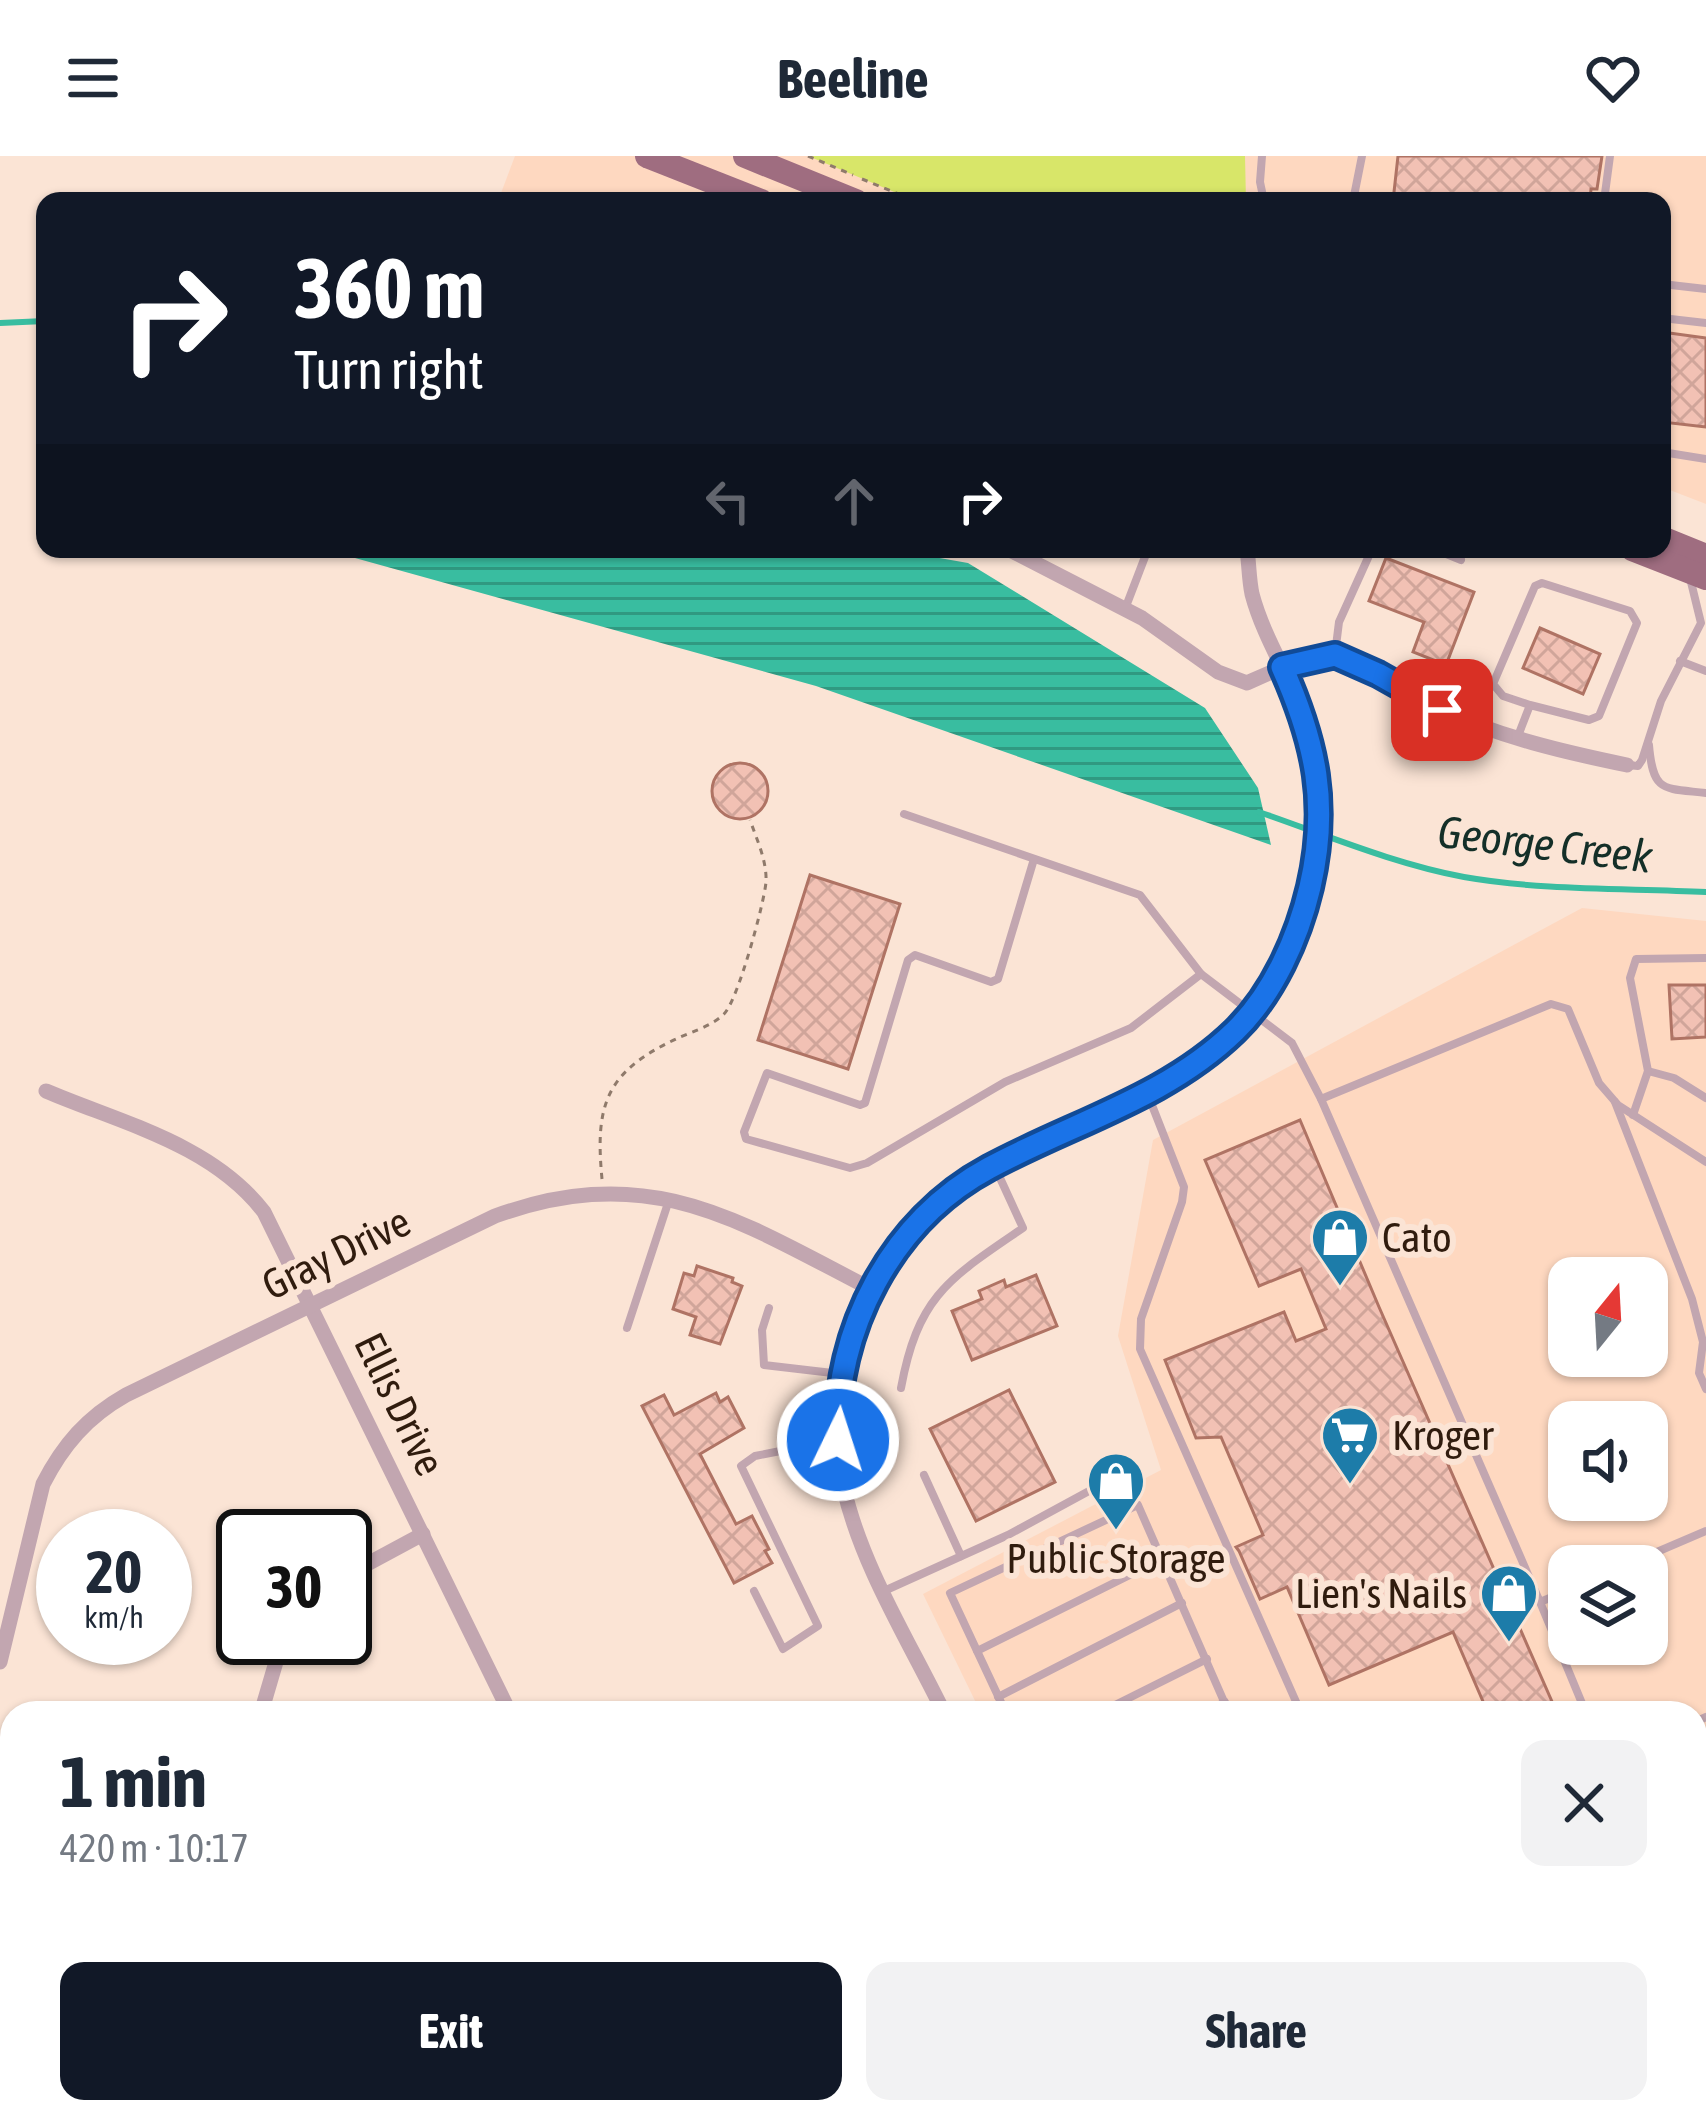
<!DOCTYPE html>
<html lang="en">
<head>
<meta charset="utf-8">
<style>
  body { margin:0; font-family:"Asap Condensed",sans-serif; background:#f2f2f3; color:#1f2937; height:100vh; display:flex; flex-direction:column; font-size:45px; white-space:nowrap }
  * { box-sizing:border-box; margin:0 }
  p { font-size:39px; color:#747a83 }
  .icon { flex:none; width:66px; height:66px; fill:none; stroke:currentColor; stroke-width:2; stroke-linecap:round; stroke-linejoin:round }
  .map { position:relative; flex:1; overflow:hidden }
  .side { position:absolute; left:0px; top:1545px; width:1707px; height:423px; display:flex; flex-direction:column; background:#fff; border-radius:36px 36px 0 0; box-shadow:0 3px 9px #0004 }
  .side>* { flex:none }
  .top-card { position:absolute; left:36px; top:36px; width:1635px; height:366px; border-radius:24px; box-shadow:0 3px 9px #0004; background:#111827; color:#fff; overflow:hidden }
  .needle { width:78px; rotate:18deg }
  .buttons { position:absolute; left:1548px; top:1101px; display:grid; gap:24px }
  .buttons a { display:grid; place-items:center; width:120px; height:120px; border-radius:24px; background:#fff; box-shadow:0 3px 9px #0004; font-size:60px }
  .speed { position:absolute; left:36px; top:1353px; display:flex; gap:24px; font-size:60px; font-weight:700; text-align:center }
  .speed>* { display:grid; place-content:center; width:156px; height:156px; border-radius:50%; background:#fff; box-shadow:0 3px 9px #0004; line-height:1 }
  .speed small { font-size:30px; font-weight:400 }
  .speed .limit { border:6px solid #111; border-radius:18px; background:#fff; color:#111 }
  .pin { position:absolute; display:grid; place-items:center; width:102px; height:102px; color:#fff; margin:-51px; border-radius:24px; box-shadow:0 6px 18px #0006 }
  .me { position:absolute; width:132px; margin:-66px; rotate:4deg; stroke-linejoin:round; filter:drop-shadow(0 0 9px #0008) }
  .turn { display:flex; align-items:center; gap:42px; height:252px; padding:0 60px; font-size:54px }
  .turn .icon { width:156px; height:156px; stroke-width:2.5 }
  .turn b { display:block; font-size:84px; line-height:102px }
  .lanes { display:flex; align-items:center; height:114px; padding:0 60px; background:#0003; justify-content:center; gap:60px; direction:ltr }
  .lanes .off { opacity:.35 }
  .round { display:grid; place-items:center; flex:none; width:126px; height:126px; border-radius:24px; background:#f2f2f3 }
  .head { display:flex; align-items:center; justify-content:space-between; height:204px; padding:0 60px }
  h1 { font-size:72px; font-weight:700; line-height:90px }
  .primary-button { display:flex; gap:24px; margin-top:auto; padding:24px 60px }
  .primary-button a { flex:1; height:138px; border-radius:24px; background:#111827; color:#fff; font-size:48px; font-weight:700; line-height:138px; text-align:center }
  .primary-button a+a { background:#f2f2f3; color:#1f2937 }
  header { display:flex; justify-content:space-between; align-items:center; height:156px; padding:0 60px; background:#fff; font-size:54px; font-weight:700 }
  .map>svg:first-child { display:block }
  .built { fill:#fed8c0; fill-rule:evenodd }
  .grass { fill:#d8e669 }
  .water { fill:url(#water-rules) }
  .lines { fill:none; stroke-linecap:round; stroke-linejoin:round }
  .stream { stroke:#39bda0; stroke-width:6 }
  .building { fill:url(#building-cross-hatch); stroke:#af7364; stroke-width:3 }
  .path { stroke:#8f7a6b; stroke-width:3; stroke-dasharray:6 6; stroke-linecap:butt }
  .lane { stroke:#c2a6b0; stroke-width:8 }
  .street { stroke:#c2a6b0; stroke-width:15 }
  .primary { stroke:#9f6d80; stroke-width:24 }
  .route-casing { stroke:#114b97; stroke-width:30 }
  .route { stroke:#1a73e8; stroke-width:21 }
  .labels { text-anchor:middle; stroke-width:12; stroke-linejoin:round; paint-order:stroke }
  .poi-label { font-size:42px; fill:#301c0e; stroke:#fbe4d5; text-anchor:start }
  .street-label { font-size:42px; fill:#301c0e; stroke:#fbe4d5 }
  .water-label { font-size:45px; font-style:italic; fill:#142f28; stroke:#fbe4d5 }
</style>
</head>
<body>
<header><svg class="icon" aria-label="menu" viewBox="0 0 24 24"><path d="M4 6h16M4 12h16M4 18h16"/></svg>Beeline<svg class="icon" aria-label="heart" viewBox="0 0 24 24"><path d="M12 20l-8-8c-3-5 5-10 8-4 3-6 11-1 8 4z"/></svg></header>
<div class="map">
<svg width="1706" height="1967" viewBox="0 0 1706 1967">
  <defs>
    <pattern id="water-rules" width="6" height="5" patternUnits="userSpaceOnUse" patternTransform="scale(3)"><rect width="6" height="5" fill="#39bda0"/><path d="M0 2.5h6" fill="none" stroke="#309981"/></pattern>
    <pattern id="building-cross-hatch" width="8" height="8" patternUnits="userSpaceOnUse" patternTransform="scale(3)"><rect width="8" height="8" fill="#f2c1b4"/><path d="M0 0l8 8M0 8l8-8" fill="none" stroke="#d0a59a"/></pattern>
  </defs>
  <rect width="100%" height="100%" fill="#fbe4d5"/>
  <g class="built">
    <polygon points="515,0 1706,0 1706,348 1662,331 1662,45 498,45"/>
    <path d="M1582,752L1706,765V1902L1695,1898V1557H981L923,1438L1161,1314L1118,1180L1153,984ZM1569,1122H1647V1200H1569ZM1569,1266H1647V1344H1569ZM1569,1410H1647V1488H1569Z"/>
  </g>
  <polygon class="grass" points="808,0 1245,0 1246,45 916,45"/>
  <polygon class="water" points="352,393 888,393 968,407 1205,552 1258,632 1271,689 816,530 355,402"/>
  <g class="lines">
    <g class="stream">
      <polyline points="0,167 45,165"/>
      <path d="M1259,656C1326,679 1394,708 1464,721C1544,735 1625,732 1706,736"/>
    </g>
  </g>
  <g class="building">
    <polygon points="1398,0 1602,0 1597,33 1591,33 1590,45 1393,45"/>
    <polygon points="1662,176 1706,182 1706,271 1662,266"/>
    <polygon points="1386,402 1474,436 1446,509 1413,496 1424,466 1369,445"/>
    <polygon points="1540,472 1600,498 1583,538 1523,512"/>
    <circle cx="740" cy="635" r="28"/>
    <polygon points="810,719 900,748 848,913 758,884"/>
    <polygon points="1669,829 1706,829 1706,881 1672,883"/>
    <polygon points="1300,964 1379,1151 1557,1557 1488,1557 1453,1476 1329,1529 1287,1431 1260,1443 1239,1395 1236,1391 1263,1379 1221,1281 1196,1282 1165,1204 1284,1156 1296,1185 1326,1173 1301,1113 1259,1130 1205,1004"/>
    <polygon points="697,1110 733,1122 732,1126 742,1130 720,1188 690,1179 696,1161 673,1153 684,1117 694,1120"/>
    <polygon points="1036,1119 1057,1170 972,1204 952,1155 982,1143 979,1135 1004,1124 1006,1131"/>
    <polygon points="1009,1234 1055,1326 976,1365 930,1273"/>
    <polygon points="716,1237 720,1246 728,1241 744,1272 700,1298 736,1368 752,1360 769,1393 765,1395 772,1407 734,1427 642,1250 664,1239 674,1259"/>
  </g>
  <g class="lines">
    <g class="path">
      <polyline points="808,0 853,19"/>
      <polyline points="862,23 916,45"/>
      <path d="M602,1023C595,950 605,916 676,883C691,876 712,870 724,858C738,844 764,748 766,726C767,705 757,684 750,664"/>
    </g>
    <g class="lane">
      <polyline points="1262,0 1260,26 1264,45"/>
      <polyline points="541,45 558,41 567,45"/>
      <polyline points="1353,45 1362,0"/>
      <polyline points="1604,45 1610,0"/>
      <polyline points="1662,128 1706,133"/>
      <polyline points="1662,162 1706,167"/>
      <polyline points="1662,296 1706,303"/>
      <polyline points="1434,393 1461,404"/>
      <polyline points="1125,453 1148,393"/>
      <polyline points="1335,498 1339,466 1372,393"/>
      <polyline points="1680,505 1706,515"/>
      <polyline points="1518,580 1530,549 1589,564 1599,560 1637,467 1630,455 1542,427 1535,430 1493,528 1503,540 1530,549"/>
      <path d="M1649,589C1653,637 1663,632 1706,637"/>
      <polyline points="1628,609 1638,610 1642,604 1661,545 1701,467 1690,422"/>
      <polyline points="904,658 1140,739 1201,818 1292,887 1321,943 1540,1446 1569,1434"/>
      <polyline points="1034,703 998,823 991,826 915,799 908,804 865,947 860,949 767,917 744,976 746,983 850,1012 867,1007 1005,926 1131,872 1201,818"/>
      <polyline points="1648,915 1674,922 1706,942"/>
      <polyline points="1148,939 1184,1031 1182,1046 1141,1163 1140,1193 1301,1557"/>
      <polyline points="1321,943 1551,848 1568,853 1599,927 1618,949 1706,1006"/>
      <polyline points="1615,946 1692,1143 1703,1186 1699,1217 1706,1233"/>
      <polyline points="1633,959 1648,915 1630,822 1636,803 1706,802"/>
      <polyline points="769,1152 762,1174 764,1209 841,1218"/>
      <polyline points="627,1172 669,1044"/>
      <path d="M901,1232C918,1139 950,1122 1023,1072L995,1011"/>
      <polyline points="924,1319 961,1400"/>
      <polyline points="1624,1410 1706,1375"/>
      <polyline points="754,1435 783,1493 818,1470 741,1310 755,1300 836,1284"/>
      <polyline points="884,1435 1008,1379 1089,1335"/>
      <polyline points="1540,1446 1586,1557"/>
      <polyline points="977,1495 1162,1403"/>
      <polyline points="998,1541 1182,1447"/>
      <polyline points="1006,1557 950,1437 1138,1349 1229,1557"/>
      <polyline points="1099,1557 1207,1503"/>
      <polyline points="1203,1557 1225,1546"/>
      <polyline points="1695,1566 1706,1561"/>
      <polyline points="1695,1731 1706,1735"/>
      <polyline points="1695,1859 1706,1863"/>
      <polyline points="1202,1967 1227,1956"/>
      <polyline points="1477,1967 1482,1956"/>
    </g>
    <g class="street">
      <path d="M1008,393L1142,462L1218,516L1247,527C1269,517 1310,497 1335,499C1364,502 1414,540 1442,554C1500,581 1564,596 1627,609"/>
      <path d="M46,935C121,967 212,988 264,1056L510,1557"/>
      <polyline points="345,1420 423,1378"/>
      <path d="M0,1506L43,1328C63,1289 87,1261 126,1239L495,1060C651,1004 737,1064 871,1133"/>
      <polyline points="261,1557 276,1506 288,1482"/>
      <path d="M944,1557C909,1485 862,1411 844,1333C816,1210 877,1075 986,1013C1034,987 1087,970 1135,945C1234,893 1307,804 1319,690C1324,644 1317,590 1299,547C1284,512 1262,476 1252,438C1249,424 1249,408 1247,393"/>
      <polyline points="0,1657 12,1706"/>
      <polyline points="128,1956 135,1967"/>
      <polyline points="705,1956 710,1967"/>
      <polyline points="1138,1956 1144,1967"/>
      <polyline points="372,1967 374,1956"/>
    </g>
    <g class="primary">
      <polyline points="647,0 761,45"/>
      <polyline points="745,0 856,45"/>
      <polyline points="1662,382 1706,400"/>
      <polyline points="1632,393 1706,422"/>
    </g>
  </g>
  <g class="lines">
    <g class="route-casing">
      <path id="route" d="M838,1284C834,1174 892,1064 989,1012C1072,967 1166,942 1235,875C1273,838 1298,782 1310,731C1329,649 1316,587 1282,511L1335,499L1378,518L1442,554"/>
    </g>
    <use href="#route" class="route"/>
  </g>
  <defs>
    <g id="shop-pin" transform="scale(3)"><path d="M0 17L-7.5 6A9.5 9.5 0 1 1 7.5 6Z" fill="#1d7ca9" stroke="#fbe4d5"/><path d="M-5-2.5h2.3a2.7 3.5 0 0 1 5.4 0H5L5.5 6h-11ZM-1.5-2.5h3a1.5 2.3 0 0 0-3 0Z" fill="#fff"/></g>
    <g id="supermarket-pin" transform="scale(3)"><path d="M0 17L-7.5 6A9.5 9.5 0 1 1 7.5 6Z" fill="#1d7ca9" stroke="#fbe4d5"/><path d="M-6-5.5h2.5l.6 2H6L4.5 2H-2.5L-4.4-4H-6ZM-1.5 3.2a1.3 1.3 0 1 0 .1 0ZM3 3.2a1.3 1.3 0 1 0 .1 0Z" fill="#fff"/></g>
  </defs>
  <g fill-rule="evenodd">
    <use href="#shop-pin" x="1340" y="1081"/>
    <use href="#supermarket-pin" x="1350" y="1279"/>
    <use href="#shop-pin" x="1116" y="1325"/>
    <use href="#shop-pin" x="1509" y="1437"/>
  </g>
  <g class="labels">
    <g class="poi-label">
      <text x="1382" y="1096">Cato</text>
      <text x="1392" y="1294">Kroger</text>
      <text x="1116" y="1417" text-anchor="middle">Public Storage</text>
      <text x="1467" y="1452" text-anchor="end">Lien's Nails</text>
    </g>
    <g class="street-label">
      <text transform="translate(336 1097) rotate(-26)" y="15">Gray Drive</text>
      <text transform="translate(400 1248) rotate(64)" y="15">Ellis Drive</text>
    </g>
    <g class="water-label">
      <text transform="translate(1545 688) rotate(7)" y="16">George Creek</text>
    </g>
  </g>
</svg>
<div class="buttons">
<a><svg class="needle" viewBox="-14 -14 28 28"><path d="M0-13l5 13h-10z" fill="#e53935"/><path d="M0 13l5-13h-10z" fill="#747a83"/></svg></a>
<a><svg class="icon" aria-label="sound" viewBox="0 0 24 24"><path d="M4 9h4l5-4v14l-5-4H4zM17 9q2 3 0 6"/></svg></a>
<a><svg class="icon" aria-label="layers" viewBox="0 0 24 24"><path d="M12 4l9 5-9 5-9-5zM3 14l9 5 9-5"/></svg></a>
</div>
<div class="speed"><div>20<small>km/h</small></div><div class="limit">30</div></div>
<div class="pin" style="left:1442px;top:554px;background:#d93025"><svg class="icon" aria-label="arrive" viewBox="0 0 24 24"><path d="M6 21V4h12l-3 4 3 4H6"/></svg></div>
<svg class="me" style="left:838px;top:1284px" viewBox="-20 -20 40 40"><circle r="17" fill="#1a73e8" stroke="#fff" stroke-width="3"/><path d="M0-11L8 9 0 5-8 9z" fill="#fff"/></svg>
<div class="top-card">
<div class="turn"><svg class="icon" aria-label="right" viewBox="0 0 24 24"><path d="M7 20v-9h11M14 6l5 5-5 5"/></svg><div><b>360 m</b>Turn right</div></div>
<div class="lanes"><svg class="icon off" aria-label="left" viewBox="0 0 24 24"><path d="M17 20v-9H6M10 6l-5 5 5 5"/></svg><svg class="icon off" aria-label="ahead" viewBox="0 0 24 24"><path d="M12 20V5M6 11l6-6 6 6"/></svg><svg class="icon" aria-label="right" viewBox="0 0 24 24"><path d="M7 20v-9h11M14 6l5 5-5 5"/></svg></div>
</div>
<section class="side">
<div class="head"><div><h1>1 min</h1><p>420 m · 10:17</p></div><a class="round"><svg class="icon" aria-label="close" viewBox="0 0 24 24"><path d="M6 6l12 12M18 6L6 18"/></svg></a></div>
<div class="primary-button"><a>Exit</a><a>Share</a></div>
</section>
</div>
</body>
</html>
